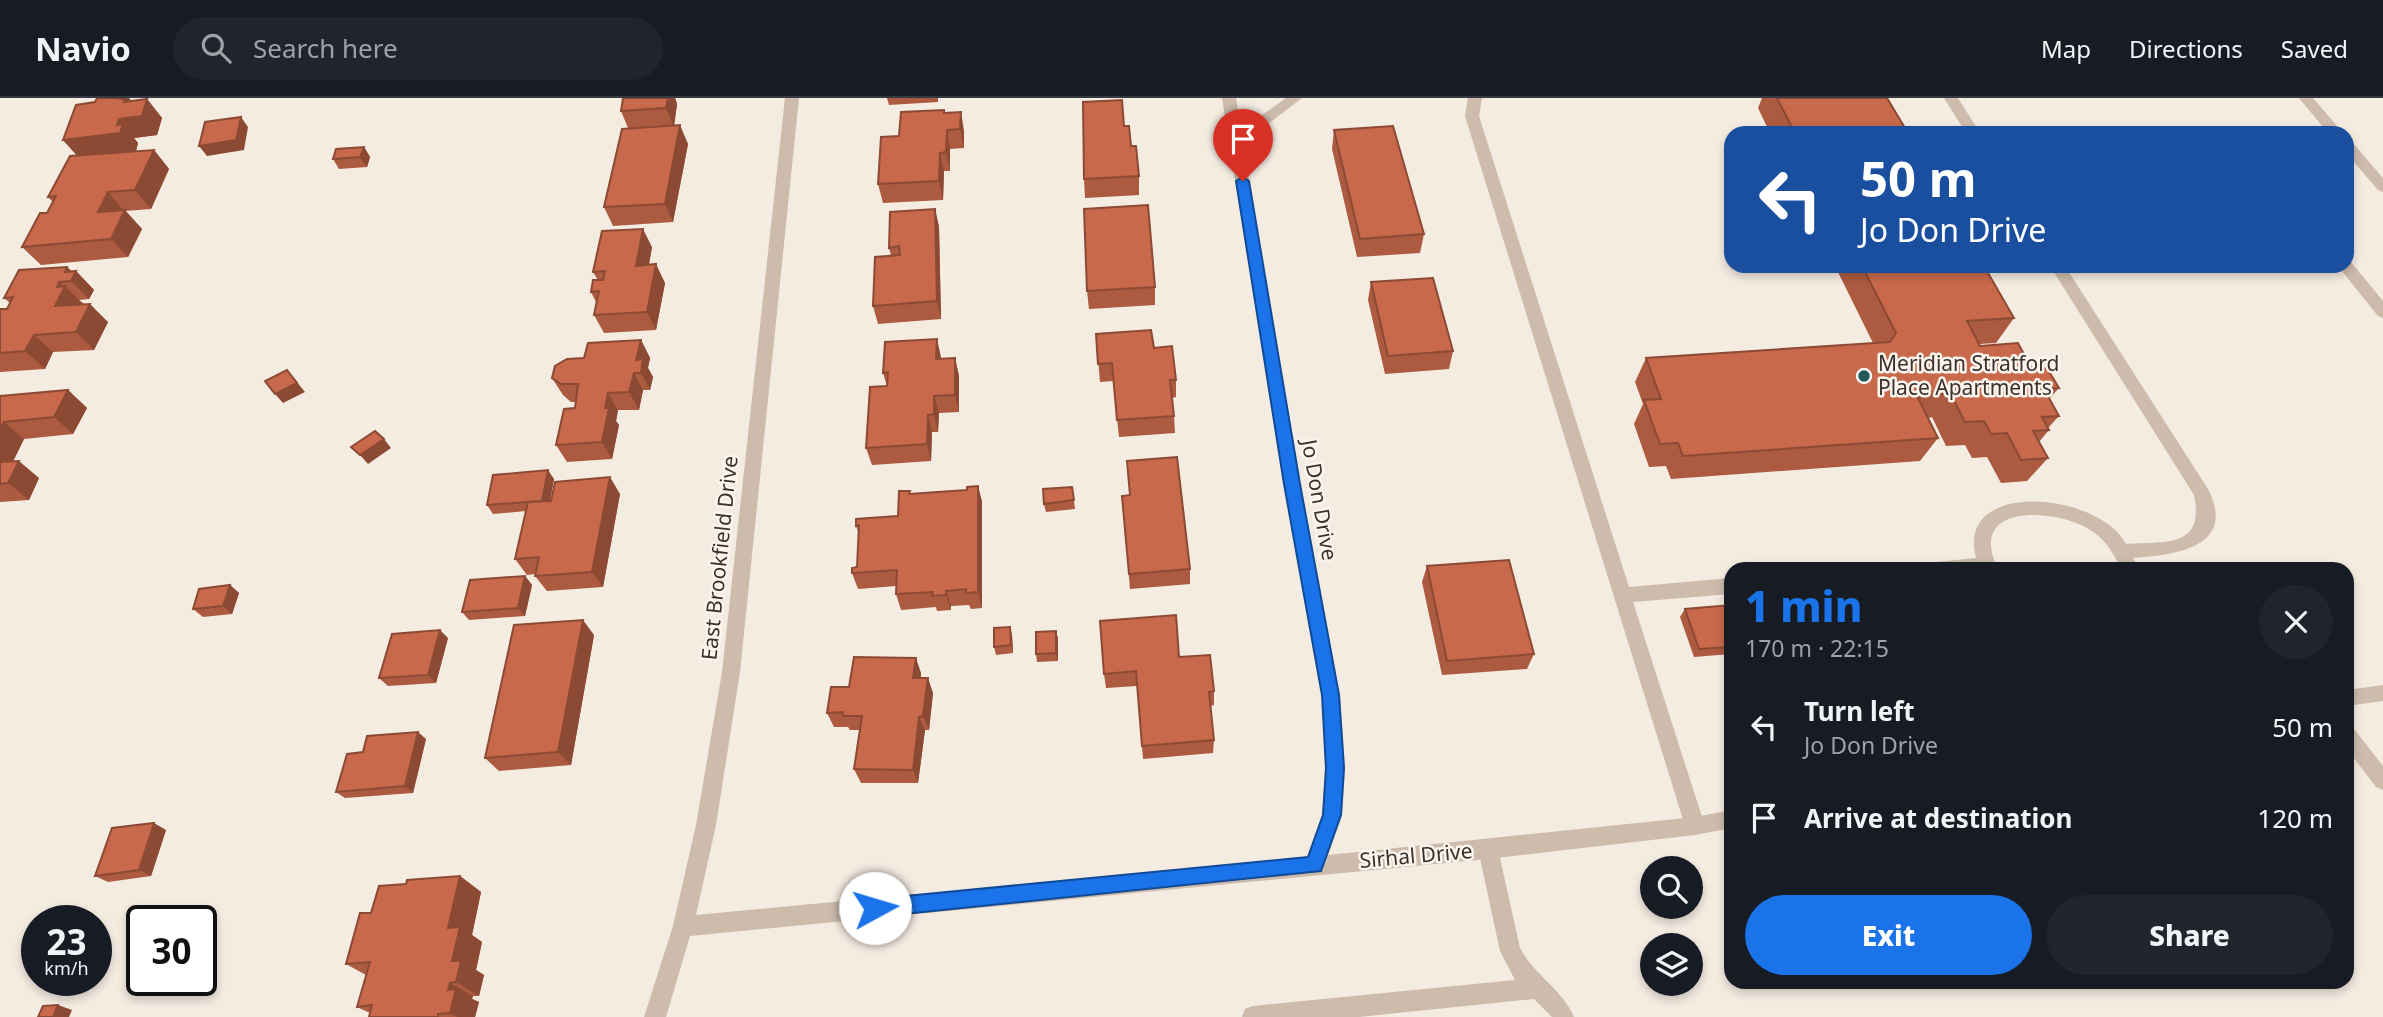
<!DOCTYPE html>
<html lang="en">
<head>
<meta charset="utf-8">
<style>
  body { margin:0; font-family:"Noto Sans",sans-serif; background:#20242c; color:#f1f3f6; height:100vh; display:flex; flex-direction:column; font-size:26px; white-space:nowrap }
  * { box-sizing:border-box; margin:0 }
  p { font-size:23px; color:#9ea1a6 }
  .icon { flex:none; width:38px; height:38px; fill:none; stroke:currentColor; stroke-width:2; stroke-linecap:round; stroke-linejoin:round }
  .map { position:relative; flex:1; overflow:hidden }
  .drawer { position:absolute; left:1724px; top:464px; width:630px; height:427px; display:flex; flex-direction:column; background:#171b24; border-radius:21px; box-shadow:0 4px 10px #0003 }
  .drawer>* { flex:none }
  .top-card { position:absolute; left:1724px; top:28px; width:630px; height:147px; border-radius:21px; box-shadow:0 4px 10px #0003; background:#1a4fa0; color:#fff; overflow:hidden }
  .buttons { position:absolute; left:1640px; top:758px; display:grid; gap:14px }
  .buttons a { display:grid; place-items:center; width:63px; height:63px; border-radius:50%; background:#171b24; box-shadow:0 4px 10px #0003; font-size:35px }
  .speed { position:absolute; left:21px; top:807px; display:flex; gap:14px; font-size:35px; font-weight:700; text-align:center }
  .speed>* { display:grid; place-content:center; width:91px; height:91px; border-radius:50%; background:#171b24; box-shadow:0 4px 10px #0003; line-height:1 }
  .speed small { font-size:18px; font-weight:400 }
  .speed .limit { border:4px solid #111; border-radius:10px; background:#fff; color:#111 }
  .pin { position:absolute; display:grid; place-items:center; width:60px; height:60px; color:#fff; margin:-72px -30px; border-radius:50% 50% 50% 0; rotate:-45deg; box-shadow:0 0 7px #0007 }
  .pin .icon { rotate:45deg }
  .me { position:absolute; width:77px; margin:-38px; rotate:84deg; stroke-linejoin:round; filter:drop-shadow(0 0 5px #0008) }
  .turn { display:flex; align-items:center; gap:24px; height:147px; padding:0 21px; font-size:32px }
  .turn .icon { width:91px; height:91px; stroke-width:2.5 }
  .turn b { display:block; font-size:49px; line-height:60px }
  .round { display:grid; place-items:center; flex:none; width:74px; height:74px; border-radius:37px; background:#20242c }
  .head { display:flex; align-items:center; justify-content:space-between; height:119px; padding:0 21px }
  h1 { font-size:42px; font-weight:800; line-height:52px; color:#1a73e8 }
  .action { display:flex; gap:14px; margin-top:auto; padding:14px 21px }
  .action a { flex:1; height:80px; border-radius:42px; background:#1a73e8; color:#fff; font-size:28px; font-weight:800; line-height:80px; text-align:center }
  .action a+a { background:#20242c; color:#f1f3f6 }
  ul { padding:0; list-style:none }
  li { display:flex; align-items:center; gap:21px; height:91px; padding:0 21px }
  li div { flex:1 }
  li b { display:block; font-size:26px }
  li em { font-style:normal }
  header { display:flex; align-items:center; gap:42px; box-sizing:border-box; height:98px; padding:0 35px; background:#171b24; border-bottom:2px solid #363941 }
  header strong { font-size:33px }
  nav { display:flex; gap:38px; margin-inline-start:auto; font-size:24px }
  .search { width:490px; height:63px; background:#20242c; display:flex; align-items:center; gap:18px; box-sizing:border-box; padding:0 24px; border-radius:38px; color:#9ea1a6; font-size:26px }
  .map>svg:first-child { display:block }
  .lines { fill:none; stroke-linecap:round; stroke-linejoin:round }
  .lane { fill:#cdbbac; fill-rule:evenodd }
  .street { fill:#cdbbac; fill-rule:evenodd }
  .wall { fill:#ac5a40 }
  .shaded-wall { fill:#8c4a34 }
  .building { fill:#c8694b; stroke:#8c4a34; stroke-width:2 }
  .route { fill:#1a73e8; stroke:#114b97; stroke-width:2 }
  .poi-dot { fill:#1f5a5e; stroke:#fbf5ee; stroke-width:2.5 }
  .labels { text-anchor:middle; stroke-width:5; stroke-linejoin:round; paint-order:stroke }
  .poi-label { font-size:21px; fill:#3b302b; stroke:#fbf5ee; text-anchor:start }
  .street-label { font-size:21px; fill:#3b302b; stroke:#fbf5ee }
</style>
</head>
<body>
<header>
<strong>Navio</strong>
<div class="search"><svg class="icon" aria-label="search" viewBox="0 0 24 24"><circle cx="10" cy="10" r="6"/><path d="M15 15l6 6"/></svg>Search here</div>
<nav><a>Map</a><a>Directions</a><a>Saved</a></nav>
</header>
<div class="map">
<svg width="2383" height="919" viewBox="0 0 2383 919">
  <rect width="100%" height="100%" fill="#f4ebe1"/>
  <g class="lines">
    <g class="lane">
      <polygon points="1468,0 1482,0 1479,18 1629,489 1731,480 1731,496 1633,504 1705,728 1702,735 1695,737 1688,735 1685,728 1465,18"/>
      <polygon points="1944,0 1958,0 1980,35 1966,35"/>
      <polygon points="2299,0 2313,0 2343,35 2328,35"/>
      <polygon points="2347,42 2352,44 2383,80 2383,94 2378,92 2347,56"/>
      <polygon points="2347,163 2351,164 2383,203 2383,220 2378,218 2341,172 2339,168 2347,168"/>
      <path d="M2050,168H2065L2208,391C2238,450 2174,457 2133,460L2139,471H2121C2113,454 2104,439 2087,430C2051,410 1966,406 1998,471H1927L1930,466L1936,464L1976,460C1955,380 2099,394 2126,446C2165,443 2205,451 2194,397Z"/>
      <polygon points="2347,628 2354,631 2383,668 2383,692 2376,689 2347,651"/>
      <path d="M1488,741L1495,744L1498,751L1520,850C1534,877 1562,891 1574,919H1552L1534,901L1359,919H1242L1245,911L1253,908L1515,882L1500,853L1478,751L1481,744Z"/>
    </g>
    <g class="street">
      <polygon points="785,0 799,0 740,574 716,727 696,817 1307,759 1322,717 1325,670 1322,597 1284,386 1222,0 1236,0 1241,32 1286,0 1302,0 1243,45 1300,386 1340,597 1345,670 1342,717 1328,757 1695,719 1731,712 1731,730 1695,737 1488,761 690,838 666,919 644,919 673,828 696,727 722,574"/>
      <polygon points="2383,587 2383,603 2347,608 2347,592"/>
    </g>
  </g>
  <g class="wall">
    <polygon points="623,0 675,0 677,6 674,27 688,46 673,124 613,128 604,109 628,30 621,13"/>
    <polygon points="887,0 938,0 938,4 889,7"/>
    <polygon points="1762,0 1887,0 1908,35 1770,35 1758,10"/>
    <polygon points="147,1 162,20 157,37 134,40 138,45 136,53 154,52 169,71 151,111 125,113 142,131 128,159 41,167 22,149 47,115 53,104 48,99 77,57 63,42 131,3"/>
    <polygon points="944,12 945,15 964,33 964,50 950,51 950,73 944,73 943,102 883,105 878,86 899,38"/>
    <polygon points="1124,28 1139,78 1139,97 1085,100 1084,81"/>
    <polygon points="1334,32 1424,136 1420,155 1357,159 1332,51"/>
    <polygon points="364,49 370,59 367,69 339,71 333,61"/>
    <polygon points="935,111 939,129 941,221 878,226 873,208 891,157 889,150"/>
    <polygon points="652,149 649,167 665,185 656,232 604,235 594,217 596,204 591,194 598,182 593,174"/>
    <polygon points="1835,168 1984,168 2014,220 1996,245 1980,246 1980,248 2032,271 2059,290 2049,301 2059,318 2048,330 2049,332 2039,344 2048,360 2027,383 2001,385 1987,359 1972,360 1965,347 1946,348 1932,319 1928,320 1938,340 1920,363 1671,381 1666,368 1649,369 1634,326 1643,306 1635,284 1646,260 1873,245"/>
    <polygon points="67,169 72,174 76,173 94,192 89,201 79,202 108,224 94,252 53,254 45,271 0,274 0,211 7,211 10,205 4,200"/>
    <polygon points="1371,184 1453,253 1449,271 1385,276 1368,202"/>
    <polygon points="1155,189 1155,207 1089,211 1087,193"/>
    <polygon points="1096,236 1154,250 1176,282 1176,299 1172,300 1174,318 1175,335 1119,339 1113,283 1100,284"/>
    <polygon points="641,242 650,260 648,270 653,279 650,292 643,292 639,312 618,312 616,323 619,327 612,361 567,364 556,347 575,310 575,304 571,304 563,297 552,280 584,260"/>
    <polygon points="941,259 941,261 955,260 959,278 959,314 939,315 938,334 932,334 931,363 872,367 866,350 887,288 883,275"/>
    <polygon points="68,292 87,310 73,336 24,341 13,363 39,380 29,402 0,404 0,298"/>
    <polygon points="554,381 550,403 620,396 603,489 547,493 535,478 535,476 527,477 515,461 526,413 493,416 487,407"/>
    <polygon points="978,388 982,404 982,510 971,511 969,507 951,508 951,512 937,513 936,509 901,512 896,496 896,488 858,491 852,475 857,469 859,436 856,428 898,418 911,396 967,392"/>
    <polygon points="1072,389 1075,411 1046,414 1044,406"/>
    <polygon points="1122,398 1190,471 1190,486 1130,491"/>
    <polygon points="1427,468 1534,556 1527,571 1442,577 1422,484"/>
    <polygon points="525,478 532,487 525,518 469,522 462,514"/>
    <polygon points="230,487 239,495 232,516 203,519 193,511"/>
    <polygon points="1731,507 1731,556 1694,559 1680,519 1685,511"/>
    <polygon points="1056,533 1058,541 1058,563 1037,564 1036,556"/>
    <polygon points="594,537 571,667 499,673 485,660"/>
    <polygon points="1012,537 1013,555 996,557 994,549"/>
    <polygon points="448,540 436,585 388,588 379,580"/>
    <polygon points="1179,559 1214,593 1214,607 1210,608 1214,642 1213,655 1143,661 1137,588 1106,590 1104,576"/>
    <polygon points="921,575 921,580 933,595 929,632 925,632 918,685 861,685 854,671 860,632 850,632 848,629 834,629 827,615 849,589"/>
    <polygon points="426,641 413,695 345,700 336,694 363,654"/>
    <polygon points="166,732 151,778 108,784 95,778"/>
    <polygon points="460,778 481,794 472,837 482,844 476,872 484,877 479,898 473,898 472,901 479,904 475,919 369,919 370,915 357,909 366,877 346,866 371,815 406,786"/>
  </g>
  <g class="shaded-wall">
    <polygon points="120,0 129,0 138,11 147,1 162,20 157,37 134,40 138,45 136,53 80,61 63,42 117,27"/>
    <polygon points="667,0 675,0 677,6 674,29 666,10"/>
    <polygon points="961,14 964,33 964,50 960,31"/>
    <polygon points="241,19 248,29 244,52 207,58 199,48"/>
    <polygon points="680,27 688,46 673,124 665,106"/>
    <polygon points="947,32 950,51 950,73 946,54"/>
    <polygon points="364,49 370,59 367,69 360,59"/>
    <polygon points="154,52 169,71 151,111 135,92"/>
    <polygon points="940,55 944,73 943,102 939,83"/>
    <polygon points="108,94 124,113 98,114"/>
    <polygon points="935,111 939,129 941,221 937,203"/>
    <polygon points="125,112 142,131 128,159 111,141"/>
    <polygon points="643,131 652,149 645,186 636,168"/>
    <polygon points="656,166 665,185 656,232 647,214"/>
    <polygon points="67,169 75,176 76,173 94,192 89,201 71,183 65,174"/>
    <polygon points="59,184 64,189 65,188 83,206 55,208 57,189"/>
    <polygon points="90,206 108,224 94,252 76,234"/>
    <polygon points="34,237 53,254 45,271 25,253"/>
    <polygon points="937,241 941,259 940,279 936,261"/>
    <polygon points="641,242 650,260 648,270 653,279 650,292 641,275 636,262"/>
    <polygon points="955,260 959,278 959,314 955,297"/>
    <polygon points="287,272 305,294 283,305 275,296"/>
    <polygon points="634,275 643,292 639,312 629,294"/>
    <polygon points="68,292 87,310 73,336 54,319"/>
    <polygon points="608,295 618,312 616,323 619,327 612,361 602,344 605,310"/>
    <polygon points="934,298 939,315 938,334 934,316"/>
    <polygon points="928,317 932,334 931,363 927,346"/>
    <polygon points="4,324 24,341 4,382 0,379 0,331"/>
    <polygon points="384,341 391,350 368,366 360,357"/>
    <polygon points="19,363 39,380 29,402 8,385"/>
    <polygon points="548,372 554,381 548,412 542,403"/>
    <polygon points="610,379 620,396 603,489 592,474"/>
    <polygon points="978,388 982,404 982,510 978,494"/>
    <polygon points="525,478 532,487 525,518 518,510"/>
    <polygon points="230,487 239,495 232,516 223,508"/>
    <polygon points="946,493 951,508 951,512 946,497"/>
    <polygon points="583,522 594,537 571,667 558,654"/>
    <polygon points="1010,529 1012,537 1013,555 1011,547"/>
    <polygon points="440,532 448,540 436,585 428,577"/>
    <polygon points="1056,533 1058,541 1058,563 1056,555"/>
    <polygon points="916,560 921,575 918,595 913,580"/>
    <polygon points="928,580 933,595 929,632 923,618"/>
    <polygon points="919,619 925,632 918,685 913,672"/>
    <polygon points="418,634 426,641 413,695 405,688"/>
    <polygon points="154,725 166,732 151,778 139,772"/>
    <polygon points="460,778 481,794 472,837 482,844 476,872 484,877 479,898 456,884 452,863 448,830"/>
    <polygon points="450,885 473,898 472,901 479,904 475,919 457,919 450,915 448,892"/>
    <polygon points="58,907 72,912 69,919 53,919"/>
  </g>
  <g class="building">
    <polygon points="97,0 120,0 120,1 125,1 124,4 147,1 142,18 119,21 117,27 123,26 120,35 63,42 76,7 95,4"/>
    <polygon points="623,0 668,0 666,10 621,13"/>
    <polygon points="1777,0 1887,0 1908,35 1795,35"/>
    <polygon points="1122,2 1124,28 1129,28 1131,48 1136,48 1139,78 1084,81 1083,4"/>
    <polygon points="944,12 944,15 961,14 960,31 947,32 946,54 940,55 939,83 878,86 881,39 899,38 901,14"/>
    <polygon points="241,19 236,42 199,48 205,24"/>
    <polygon points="680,27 665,106 604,109 622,31"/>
    <polygon points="1393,28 1424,136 1360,141 1334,32"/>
    <polygon points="364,49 360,59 333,61 336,51"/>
    <polygon points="154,52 135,92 108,94 98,114 125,112 111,141 22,149 40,115 47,115 56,98 48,99 70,58"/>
    <polygon points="1148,107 1155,189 1087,193 1084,111"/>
    <polygon points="935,111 937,203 873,208 875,159 900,157 899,148 889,150 890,114"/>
    <polygon points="643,131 636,168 656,166 647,214 594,217 599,193 591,194 593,182 603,182 605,173 593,174 602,133"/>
    <polygon points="1862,168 1984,168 2014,220 1967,223 1980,248 2018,245 2032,271 2047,270 2059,290 2044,291 2059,318 2042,319 2049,332 2033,333 2048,360 2021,362 2007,335 1991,336 1984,323 1965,324 1950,295 1917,298 1938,340 1683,358 1678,345 1660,346 1644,302 1661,301 1646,260 1890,244 1896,235"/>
    <polygon points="67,169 65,174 76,173 71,183 59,184 57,189 65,188 55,208 90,206 76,234 34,237 25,253 0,255 0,211 7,211 13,199 4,200 19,172"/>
    <polygon points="1433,180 1453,253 1388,258 1371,184"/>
    <polygon points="1151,232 1154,250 1172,248 1176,282 1170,282 1174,318 1117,322 1112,265 1098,266 1096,236"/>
    <polygon points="937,241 936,261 955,260 955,297 934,298 934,316 928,317 927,346 866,350 870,289 887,288 888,274 883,275 885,244"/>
    <polygon points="641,242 636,262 643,261 641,275 634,275 629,294 608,295 605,310 609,310 602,344 556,347 564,311 575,310 578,286 561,286 552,280 555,268 567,261 584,260 588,245"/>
    <polygon points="287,272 297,285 275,296 265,283"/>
    <polygon points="68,292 54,319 4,324 0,331 0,298"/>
    <polygon points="375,333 384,341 360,357 351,349"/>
    <polygon points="1177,359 1190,471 1129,476 1122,398 1130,397 1127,363"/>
    <polygon points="19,363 8,385 0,386 0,364"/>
    <polygon points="548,372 542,403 487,407 493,377"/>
    <polygon points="610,379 592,474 535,478 539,459 515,461 528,404 551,403 555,384"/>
    <polygon points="978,388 978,494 966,495 966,491 946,493 946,497 932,498 933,494 896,496 897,472 852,475 852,470 857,469 859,427 856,428 856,421 898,418 899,393 910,393 909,396 967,392 967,389"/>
    <polygon points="1072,389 1074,402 1044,406 1043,391"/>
    <polygon points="1509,462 1534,556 1447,563 1427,468"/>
    <polygon points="525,478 518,510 462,514 470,482"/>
    <polygon points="230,487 223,508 193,511 199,491"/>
    <polygon points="1731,507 1731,549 1699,551 1685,511"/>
    <polygon points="1176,517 1179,559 1210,557 1214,593 1209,594 1214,642 1142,648 1136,573 1104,576 1100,523"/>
    <polygon points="583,522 558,654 485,660 514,527"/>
    <polygon points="1010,529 1011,547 994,549 994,530"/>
    <polygon points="440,532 428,577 379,580 392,536"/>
    <polygon points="1056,533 1056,555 1036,556 1036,534"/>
    <polygon points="854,559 916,560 913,580 928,580 923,618 919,619 913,672 854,671 862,618 843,618 843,614 827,615 831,589 849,589"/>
    <polygon points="418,634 405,688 336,694 347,656 363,654 367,638"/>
    <polygon points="154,725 139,772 95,778 112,730"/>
    <polygon points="460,778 448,830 460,829 452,863 461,863 456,884 450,885 448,892 456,891 450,915 438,916 438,919 369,919 372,907 357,909 370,864 346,866 360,815 371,815 379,788 406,786 407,782"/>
    <polygon points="58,907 53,919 38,919 43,908"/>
  </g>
  <polygon class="route" points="1243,79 1249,83 1300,386 1339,597 1344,670 1341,717 1321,773 875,819 869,816 866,810 869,803 875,801 1308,759 1323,717 1326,670 1322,597 1284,386 1236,83"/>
  <circle class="poi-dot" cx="1864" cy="278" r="7"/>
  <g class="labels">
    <g class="poi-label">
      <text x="1878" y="273">Meridian Stratford<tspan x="1878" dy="24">Place Apartments</tspan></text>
    </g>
    <g class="street-label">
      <text transform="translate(1319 402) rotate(80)" y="7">Jo Don Drive</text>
      <text transform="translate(720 460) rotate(-84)" y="7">East Brookfield Drive</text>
      <text transform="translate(1416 758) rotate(-5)" y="7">Sirhal Drive</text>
    </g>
  </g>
</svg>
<div class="buttons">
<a><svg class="icon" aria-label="search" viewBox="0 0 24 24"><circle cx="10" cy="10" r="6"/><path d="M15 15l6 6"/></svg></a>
<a><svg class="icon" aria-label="layers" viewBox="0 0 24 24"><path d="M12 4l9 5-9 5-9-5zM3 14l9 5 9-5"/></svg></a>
</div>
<div class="speed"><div>23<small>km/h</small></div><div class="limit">30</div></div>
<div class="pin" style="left:1243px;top:83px;background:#d93025"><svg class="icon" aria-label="arrive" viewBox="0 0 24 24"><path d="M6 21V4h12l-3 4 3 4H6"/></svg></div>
<svg class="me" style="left:875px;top:810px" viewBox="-20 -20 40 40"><circle r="19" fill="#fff"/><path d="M0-13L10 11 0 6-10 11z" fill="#1a73e8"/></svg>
<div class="top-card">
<div class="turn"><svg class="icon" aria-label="left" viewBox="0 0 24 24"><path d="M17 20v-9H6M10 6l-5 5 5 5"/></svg><div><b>50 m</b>Jo Don Drive</div></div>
</div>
<section class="drawer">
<div class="head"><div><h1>1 min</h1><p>170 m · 22:15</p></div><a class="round"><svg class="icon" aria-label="close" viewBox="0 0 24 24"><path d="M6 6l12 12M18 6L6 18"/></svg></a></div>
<ul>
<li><svg class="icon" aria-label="left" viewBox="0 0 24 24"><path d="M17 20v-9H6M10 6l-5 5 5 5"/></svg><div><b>Turn left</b><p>Jo Don Drive</p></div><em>50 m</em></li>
<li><svg class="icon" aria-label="arrive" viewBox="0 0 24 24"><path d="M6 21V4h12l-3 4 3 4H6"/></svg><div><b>Arrive at destination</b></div><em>120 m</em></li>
</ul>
<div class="action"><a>Exit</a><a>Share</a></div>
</section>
</div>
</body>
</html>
